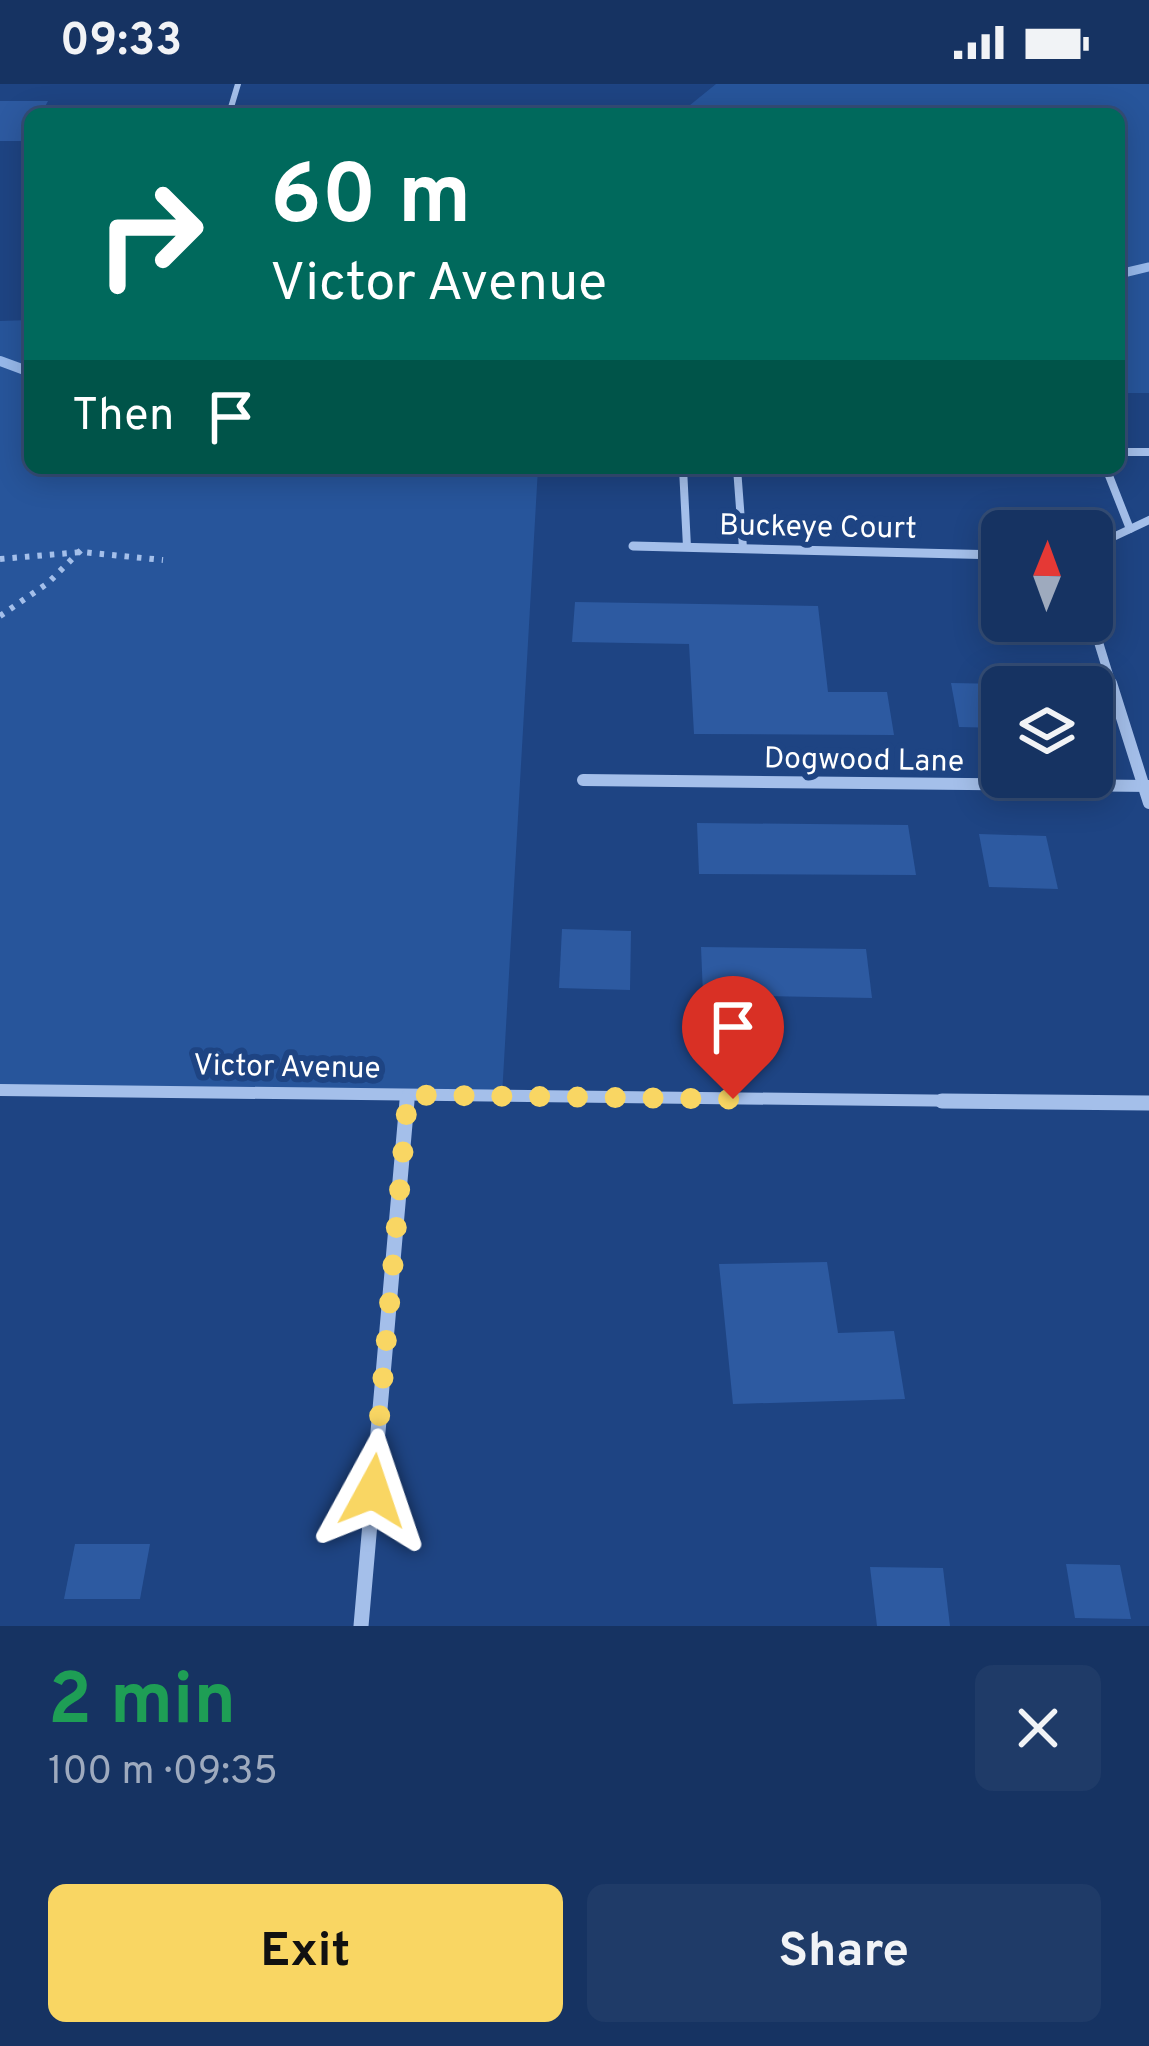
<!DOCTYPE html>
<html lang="en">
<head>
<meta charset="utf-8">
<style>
  body { margin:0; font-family:Overpass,sans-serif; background:#1f3b68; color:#f1f3f6; height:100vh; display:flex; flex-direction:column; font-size:45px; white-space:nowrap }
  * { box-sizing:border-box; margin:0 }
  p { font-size:39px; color:#9eaabe }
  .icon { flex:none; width:66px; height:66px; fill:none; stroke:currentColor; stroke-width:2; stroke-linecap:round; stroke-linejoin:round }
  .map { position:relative; height:1542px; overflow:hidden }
  .sheet { display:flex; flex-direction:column; background:#163362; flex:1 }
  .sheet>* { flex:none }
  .hud { position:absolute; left:24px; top:24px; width:1101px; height:366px; border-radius:18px; box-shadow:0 6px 30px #0003,0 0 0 3px #354e77; background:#00695c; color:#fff; overflow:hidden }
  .needle { width:78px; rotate:1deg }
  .buttons { position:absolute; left:981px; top:426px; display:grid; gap:24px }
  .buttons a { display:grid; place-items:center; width:132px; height:132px; border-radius:18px; background:#163362; box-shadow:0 6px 30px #0003,0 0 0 3px #354e77; font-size:60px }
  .pin { position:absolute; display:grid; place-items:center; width:102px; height:102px; color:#fff; margin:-123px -51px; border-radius:50% 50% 50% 0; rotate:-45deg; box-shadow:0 0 12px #0007 }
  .pin .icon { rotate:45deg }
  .me { position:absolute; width:132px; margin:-66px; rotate:5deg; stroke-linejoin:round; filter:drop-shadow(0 0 9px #0008) }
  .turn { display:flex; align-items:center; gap:42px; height:252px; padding:0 48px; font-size:54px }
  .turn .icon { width:156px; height:156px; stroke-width:2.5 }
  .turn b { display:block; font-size:84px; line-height:102px }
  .then { display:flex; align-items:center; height:114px; padding:0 48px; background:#0003; gap:24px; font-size:45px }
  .round { display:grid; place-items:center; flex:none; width:126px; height:126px; border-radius:18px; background:#1f3b68 }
  .headline { display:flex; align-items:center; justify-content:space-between; height:204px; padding:0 48px }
  h1 { font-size:72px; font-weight:700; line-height:90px; color:#1e9e55 }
  .button { display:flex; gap:24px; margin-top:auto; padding:24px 48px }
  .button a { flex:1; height:138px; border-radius:18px; background:#f9d663; color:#111; font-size:48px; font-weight:700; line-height:138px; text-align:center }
  .button a+a { background:#1f3b68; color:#f1f3f6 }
  .status { display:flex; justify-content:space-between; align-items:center; height:84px; padding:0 60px; background:#163362; direction:ltr }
  .status svg { height:33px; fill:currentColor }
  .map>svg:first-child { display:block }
  .green { fill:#27559b }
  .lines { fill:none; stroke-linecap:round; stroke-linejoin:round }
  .stream-far1 { stroke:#97b9eb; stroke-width:9 }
  .stream { stroke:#97b9eb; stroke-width:10 }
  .building { fill:#2d5aa1 }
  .path { stroke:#a4bfea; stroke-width:6; stroke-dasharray:4.5 8; stroke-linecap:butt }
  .lane-far1 { stroke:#a4bfea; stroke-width:6 }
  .lane { stroke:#a4bfea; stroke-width:8 }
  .street-far2 { stroke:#a4bfea; stroke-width:9 }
  .street-far1 { stroke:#a4bfea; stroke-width:12 }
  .street { stroke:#a4bfea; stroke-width:15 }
  .route { stroke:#f9d663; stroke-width:21; stroke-dasharray:0 37.8 }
  .labels { text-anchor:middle; stroke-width:12; stroke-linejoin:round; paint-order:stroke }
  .street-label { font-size:30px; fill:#fff; stroke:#1e4483 }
</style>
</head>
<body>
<div class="status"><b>09:33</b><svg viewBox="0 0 49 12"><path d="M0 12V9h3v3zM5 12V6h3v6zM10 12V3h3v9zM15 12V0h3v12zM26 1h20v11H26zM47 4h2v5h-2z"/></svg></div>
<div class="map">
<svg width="1149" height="1542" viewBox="0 0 1149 1542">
  <rect width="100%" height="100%" fill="#1e4483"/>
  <g class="green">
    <polygon points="716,0 1149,0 1149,309 1119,309 1119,30 679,30"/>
    <polygon points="30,236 30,384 538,384 502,1012 0,1006 0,237"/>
  </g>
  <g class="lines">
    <polyline class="stream-far1" points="1119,190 1149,183"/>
    <polyline class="stream" points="0,277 30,288"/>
  </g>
  <g class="building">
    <polygon points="0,17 48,17 41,30 30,30 28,57 0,57"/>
    <polygon points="575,518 818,522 828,608 887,608 894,651 694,650 689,560 572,558"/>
    <polygon points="951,599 1002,600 1002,644 959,643"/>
    <polygon points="697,739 908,741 916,791 699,790"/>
    <polygon points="979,750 1046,752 1058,805 989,803"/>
    <polygon points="562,845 631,847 630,906 559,904"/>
    <polygon points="701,863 866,865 872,914 703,911"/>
    <polygon points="827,1178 838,1249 894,1247 905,1315 733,1320 719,1180"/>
    <polygon points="75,1460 150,1460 140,1515 64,1515"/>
    <polygon points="1066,1480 1120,1481 1131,1535 1075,1534"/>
    <polygon points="870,1483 943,1484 950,1542 877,1542"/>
  </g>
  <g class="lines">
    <g class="path">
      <polyline points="0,475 82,468 163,476"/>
      <polyline points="0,532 48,499 81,466"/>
    </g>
    <polyline class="lane-far1" points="229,30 238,0"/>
    <g class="lane">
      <polyline points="1119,368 1149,368"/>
      <polyline points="683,384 687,463"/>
      <polyline points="737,384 743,464"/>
      <polyline points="1106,384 1130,445"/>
      <polyline points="1092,463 1149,436"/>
    </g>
    <g class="street-far2">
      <polyline points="633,462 1002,471"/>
      <polyline points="1092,537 1112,602"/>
    </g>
    <g class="street-far1">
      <polyline points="1111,599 1149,719"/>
      <polyline points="583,696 1149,702"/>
      <polyline points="0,1006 1149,1019"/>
      <polyline points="407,1020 408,1011"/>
    </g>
    <g class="street">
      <polyline points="942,1017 1149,1019"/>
      <polyline points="361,1542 407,1017"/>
    </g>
  </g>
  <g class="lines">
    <polyline class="route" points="373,1407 408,1011 733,1015"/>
  </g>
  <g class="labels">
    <g class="street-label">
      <text transform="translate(818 442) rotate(1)" y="10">Buckeye Court</text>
      <text transform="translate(864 675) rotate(1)" y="10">Dogwood Lane</text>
      <text transform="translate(287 982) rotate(1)" y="10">Victor Avenue</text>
    </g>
  </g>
</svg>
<div class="buttons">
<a><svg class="needle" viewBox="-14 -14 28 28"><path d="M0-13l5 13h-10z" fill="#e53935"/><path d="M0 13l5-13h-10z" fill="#9eaabe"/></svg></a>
<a><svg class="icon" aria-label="layers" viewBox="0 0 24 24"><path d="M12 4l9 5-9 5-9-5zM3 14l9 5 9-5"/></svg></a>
</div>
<div class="pin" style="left:733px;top:1015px;background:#d93025"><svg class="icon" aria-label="arrive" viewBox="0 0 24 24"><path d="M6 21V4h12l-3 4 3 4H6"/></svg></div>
<svg class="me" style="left:373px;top:1407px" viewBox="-20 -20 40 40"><path d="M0-17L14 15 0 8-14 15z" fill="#f9d663" stroke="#fff" stroke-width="4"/></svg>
<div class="hud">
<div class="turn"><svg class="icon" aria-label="right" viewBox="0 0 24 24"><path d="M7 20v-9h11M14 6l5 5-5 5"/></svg><div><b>60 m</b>Victor Avenue</div></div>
<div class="then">Then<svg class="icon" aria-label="arrive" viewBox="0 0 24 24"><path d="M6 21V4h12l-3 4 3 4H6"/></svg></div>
</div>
</div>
<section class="sheet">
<div class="headline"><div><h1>2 min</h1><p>100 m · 09:35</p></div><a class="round"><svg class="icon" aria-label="close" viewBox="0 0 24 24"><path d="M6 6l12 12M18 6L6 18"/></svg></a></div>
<div class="button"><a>Exit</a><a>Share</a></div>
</section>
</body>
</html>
